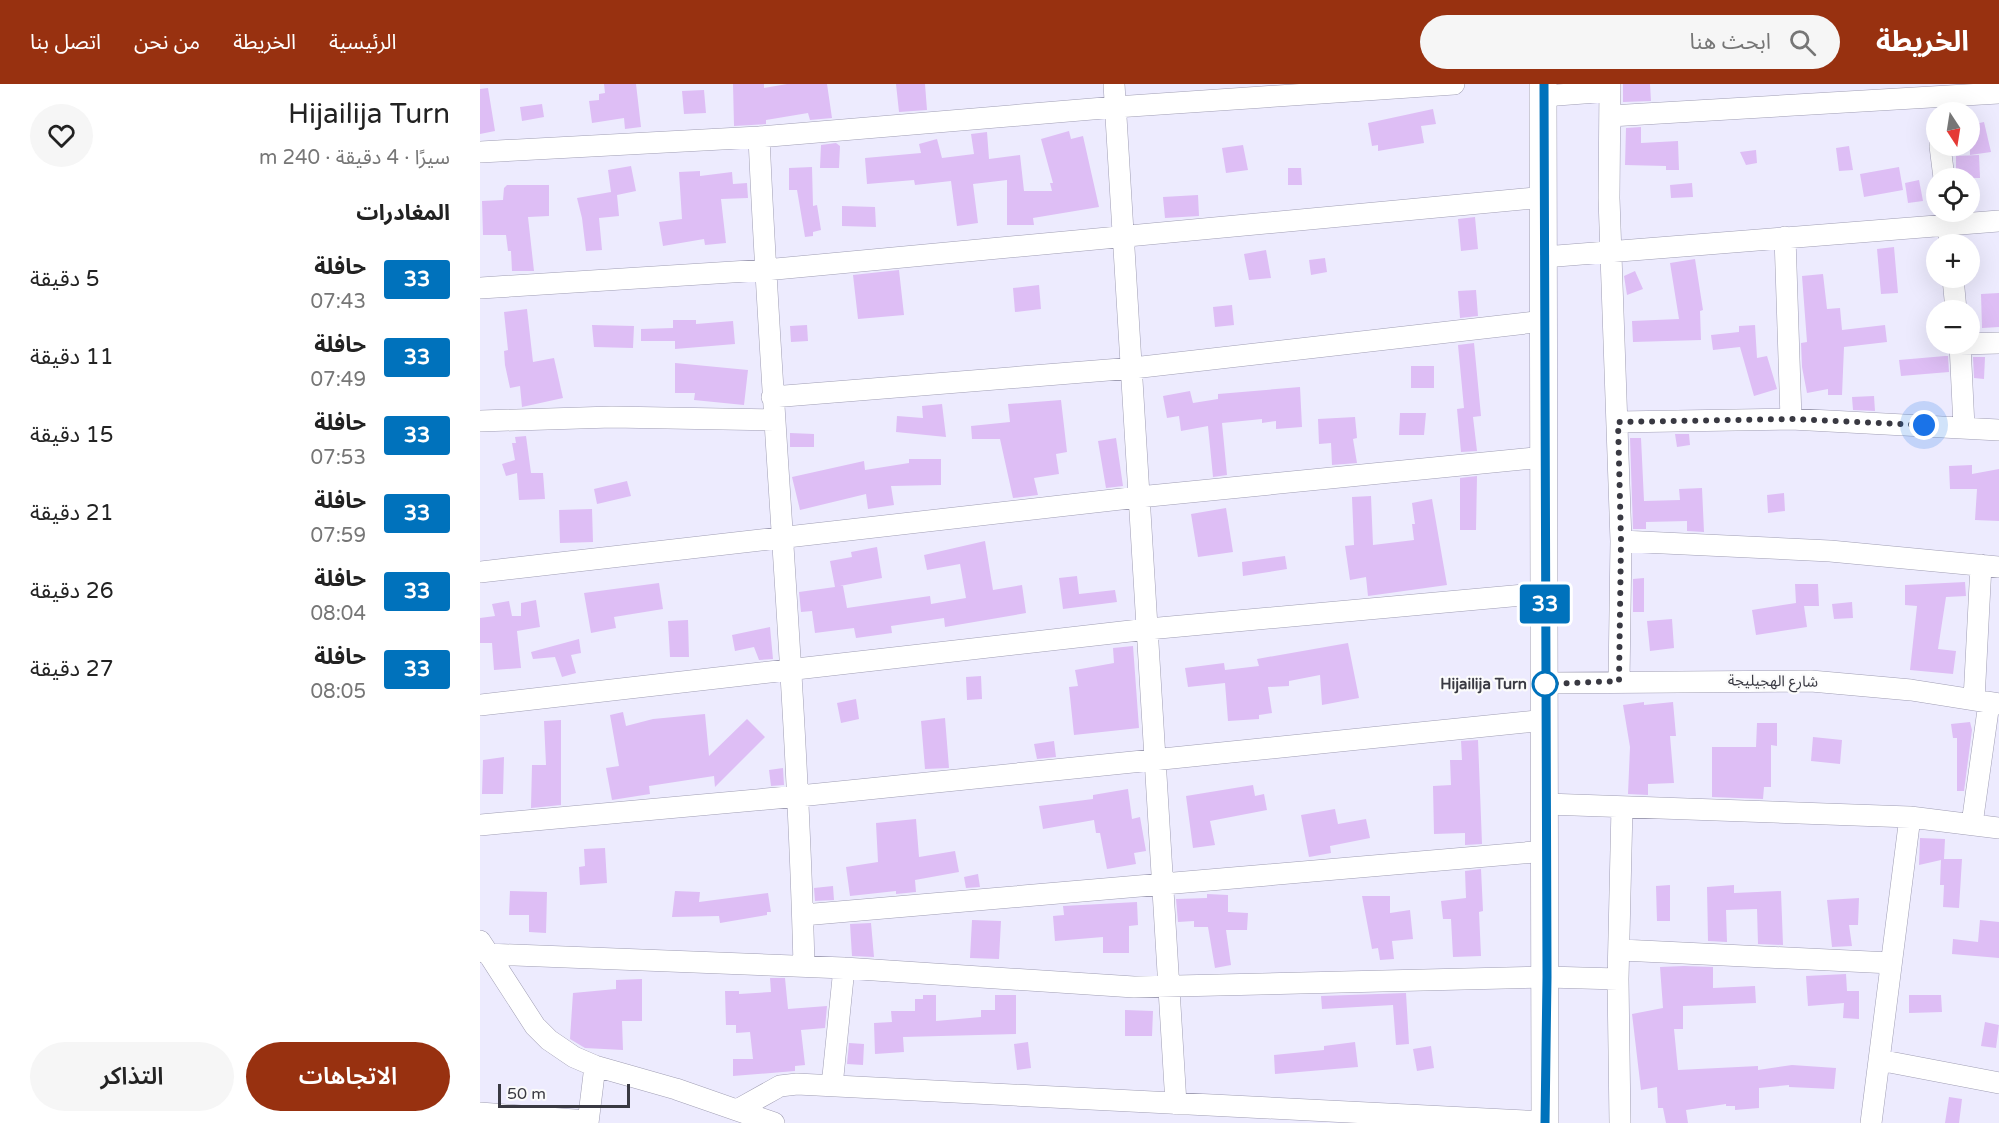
<!DOCTYPE html>
<html lang="ar">
<head>
<meta charset="utf-8">
<style>
  :root { --surface:#fff; --page:#f6f6f6; --text:#222; --muted:#767676; --accent:#983110 }
  body { margin:0; font-family:"Varela Round","Noto Sans Arabic",sans-serif; background:var(--page); color:var(--text); direction:rtl; height:100vh; display:flex; flex-direction:column; font-size:22px; white-space:nowrap }
  * { box-sizing:border-box; margin:0 }
  p { font-size:20px; color:var(--muted) }
  .icon { flex:none; width:33px; height:33px; fill:none; stroke:currentColor; stroke-width:2; stroke-linecap:round; stroke-linejoin:round }
  .map { position:relative; flex:1; overflow:hidden; direction:ltr }
  .sheet { display:flex; flex-direction:column; background:var(--surface); width:480px }
  .sheet>* { flex:none }
  .badge { padding:0 12px; border-radius:4px; font-size:21px; line-height:39px }
  .needle { width:39px; rotate:168deg }
  .tools { position:absolute; left:1446px; top:18px; display:grid; gap:12px }
  .tools a { display:grid; place-items:center; width:54px; height:54px; border-radius:50%; background:var(--surface); box-shadow:0 6px 24px #0002; font-size:30px }
  .scale { position:absolute; left:18px; bottom:15px; width:132px; box-sizing:border-box; padding-left:6px; border:3px solid #393942; border-top:0; font-size:16px; line-height:21px; white-space:nowrap; color:#393942; -webkit-text-stroke:4px #fbfbfb; paint-order:stroke }
  .you { position:absolute; width:30px; height:30px; margin:-15px; border:4px solid #fff; border-radius:50%; background:#1a73e8; box-shadow:0 0 0 9px #1a73e833 }
  .map>.badge { position:absolute; translate:-50% -50%; box-shadow:0 0 0 3px #fff }
  h2 { padding:0 30px; font-size:22px; line-height:54px }
  .round { display:grid; place-items:center; flex:none; width:63px; height:63px; border-radius:32px; background:var(--page) }
  .overview { display:flex; align-items:center; justify-content:space-between; height:102px; padding:0 30px }
  h1 { font-size:28px; font-weight:600; line-height:45px }
  .primary-button { display:flex; gap:12px; margin-top:auto; padding:12px 30px }
  .primary-button a { flex:1; height:69px; border-radius:36px; background:var(--accent); color:#fff; font-size:24px; font-weight:600; line-height:69px; text-align:center }
  .primary-button a+a { background:var(--page); color:var(--text) }
  ul { padding:0; list-style:none }
  li { display:flex; align-items:center; gap:18px; height:78px; padding:0 30px }
  li div { flex:1 }
  li b { display:block; font-size:22px }
  li em { font-style:normal }
  li .badge { min-width:66px; font-weight:700; text-align:center }
  header { display:flex; align-items:center; gap:36px; box-sizing:border-box; height:84px; padding:0 30px; background:var(--accent); color:#fff }
  header strong { font-size:28px }
  nav { display:flex; gap:33px; margin-inline-start:auto; font-size:21px }
  .search { width:420px; height:54px; background:var(--page); display:flex; align-items:center; gap:15px; box-sizing:border-box; padding:0 21px; border-radius:33px; color:var(--muted); font-size:22px }
  main { display:flex; flex:1; min-height:0 }
  .map>svg:first-child { display:block }
</style>
</head>
<body>
<header>
<strong>الخريطة</strong>
<div class="search"><svg class="icon" aria-label="search" viewBox="0 0 24 24"><circle cx="10" cy="10" r="6"/><path d="M15 15l6 6"/></svg>ابحث هنا</div>
<nav><a>الرئيسية</a><a>الخريطة</a><a>من نحن</a><a>اتصل بنا</a></nav>
</header>
<main>
<div class="map">
<svg width="1519" height="1039" viewBox="0 0 1519 1039">
  <rect width="100%" height="100%" fill="#edebfe"/>
  <path fill="#debef5" d="M 124,0 L 156,0 L 161,43 L 145,45 L 144,34 L 112,39 L 109,17 L 119,16 L 119,10 L 125,9 Z
    M 253,0 L 284,0 L 284,4 L 307,0 L 347,0 L 352,34 L 330,36 L 328,29 L 286,36 L 286,40 L 254,42 Z
    M 416,0 L 445,0 L 447,26 L 419,28 Z
    M 1143,0 L 1170,0 L 1171,17 L 1143,18 Z
    M 8,4 L 15,47 L 0,50 L 0,5 Z
    M 224,6 L 226,29 L 204,30 L 202,7 Z
    M 62,20 L 64,33 L 42,37 L 40,23 Z
    M 953,25 L 956,40 L 941,42 L 944,59 L 898,67 L 898,61 L 892,62 L 888,39 Z
    M 1504,38 L 1511,68 L 1490,71 L 1490,41 Z
    M 1161,43 L 1161,59 L 1198,57 L 1199,86 L 1186,86 L 1186,82 L 1145,81 L 1146,44 Z
    M 589,47 L 591,55 L 603,52 L 619,123 L 553,134 L 554,141 L 527,141 L 527,96 L 493,100 L 498,139 L 477,142 L 471,97 L 435,101 L 434,96 L 387,100 L 385,74 L 441,69 L 439,60 L 457,55 L 462,74 L 494,70 L 491,50 L 507,48 L 509,75 L 540,71 L 544,107 L 572,107 L 570,99 L 573,99 L 561,55 Z
    M 356,59 L 360,62 L 359,84 L 340,84 L 341,61 Z
    M 763,61 L 768,86 L 746,89 L 742,64 Z
    M 1369,62 L 1373,86 L 1359,87 L 1356,64 Z
    M 1276,66 L 1277,79 L 1266,81 L 1260,68 Z
    M 1499,71 L 1500,94 L 1476,94 L 1476,72 Z
    M 151,82 L 156,107 L 137,111 L 139,132 L 119,134 L 122,166 L 106,167 L 102,134 L 97,114 L 131,108 L 128,86 Z
    M 332,83 L 333,122 L 337,121 L 341,146 L 333,148 L 333,152 L 325,153 L 317,106 L 309,106 L 309,84 Z
    M 1419,83 L 1423,106 L 1384,113 L 1380,90 Z
    M 808,84 L 821,84 L 822,101 L 808,101 Z
    M 220,87 L 220,92 L 252,88 L 253,100 L 267,99 L 268,114 L 241,115 L 246,159 L 225,161 L 224,155 L 183,162 L 179,138 L 202,135 L 199,88 Z
    M 1439,96 L 1443,117 L 1428,119 L 1425,99 Z
    M 1212,99 L 1213,113 L 1191,114 L 1190,101 Z
    M 27,101 L 69,101 L 69,132 L 48,133 L 54,187 L 32,187 L 31,167 L 28,167 L 26,151 L 3,151 L 2,117 L 23,116 L 24,104 Z
    M 718,111 L 719,132 L 685,134 L 683,113 Z
    M 362,122 L 395,123 L 396,143 L 362,142 Z
    M 995,133 L 998,165 L 981,167 L 978,135 Z
    M 1414,163 L 1418,209 L 1401,210 L 1397,165 Z
    M 786,166 L 791,194 L 769,196 L 764,170 Z
    M 845,174 L 847,188 L 831,191 L 829,176 Z
    M 1215,175 L 1223,226 L 1220,227 L 1221,256 L 1153,258 L 1152,237 L 1199,235 L 1190,179 Z
    M 419,186 L 424,231 L 378,235 L 373,191 Z
    M 1155,187 L 1163,205 L 1147,211 L 1144,192 Z
    M 1343,190 L 1347,225 L 1360,224 L 1362,246 L 1405,241 L 1407,258 L 1364,263 L 1362,311 L 1348,311 L 1348,305 L 1327,309 L 1322,283 L 1321,259 L 1327,258 L 1322,192 Z
    M 559,201 L 561,225 L 535,228 L 533,204 Z
    M 996,206 L 998,232 L 980,234 L 978,207 Z
    M 1519,209 L 1519,243 L 1502,244 L 1501,210 Z
    M 752,221 L 754,241 L 735,243 L 733,223 Z
    M 47,225 L 53,278 L 74,274 L 83,314 L 42,323 L 40,302 L 30,304 L 25,281 L 24,267 L 28,266 L 24,228 Z
    M 193,236 L 216,236 L 216,240 L 253,237 L 255,260 L 195,265 L 195,257 L 161,257 L 161,245 L 193,244 Z
    M 112,241 L 154,242 L 153,264 L 114,263 Z
    M 327,241 L 328,257 L 311,258 L 310,242 Z
    M 1275,241 L 1277,274 L 1287,272 L 1297,305 L 1274,312 L 1260,263 L 1233,266 L 1231,251 L 1259,248 L 1259,242 Z
    M 994,259 L 1001,332 L 993,333 L 997,367 L 981,368 L 977,325 L 984,324 L 978,261 Z
    M 1465,272 L 1468,272 L 1469,288 L 1421,292 L 1419,276 Z
    M 1493,273 L 1505,273 L 1504,295 L 1494,294 Z
    M 195,279 L 268,286 L 264,321 L 214,316 L 215,309 L 195,309 Z
    M 931,282 L 954,282 L 954,304 L 931,304 Z
    M 820,303 L 822,343 L 796,345 L 796,337 L 782,339 L 782,335 L 742,339 L 747,391 L 733,393 L 728,342 L 701,347 L 699,332 L 687,334 L 683,312 L 710,307 L 713,319 L 738,315 L 738,310 Z
    M 1394,312 L 1395,327 L 1373,326 L 1372,313 Z
    M 581,316 L 587,368 L 576,370 L 579,390 L 554,394 L 558,411 L 533,414 L 520,355 L 492,355 L 491,342 L 530,338 L 528,320 Z
    M 462,320 L 466,353 L 416,348 L 417,332 L 443,334 L 442,322 Z
    M 920,329 L 946,329 L 944,351 L 919,351 Z
    M 875,333 L 877,354 L 873,355 L 877,379 L 852,381 L 851,359 L 839,360 L 838,335 Z
    M 310,349 L 334,350 L 334,363 L 310,363 Z
    M 1195,350 L 1209,350 L 1210,361 L 1197,363 Z
    M 46,352 L 51,389 L 63,389 L 65,415 L 39,416 L 37,389 L 26,392 L 22,380 L 35,376 L 32,359 L 36,359 L 35,353 Z
    M 636,354 L 643,402 L 626,404 L 618,357 Z
    M 1150,354 L 1161,354 L 1164,417 L 1200,416 L 1199,405 L 1222,404 L 1224,448 L 1207,447 L 1207,437 L 1166,438 L 1166,445 L 1153,445 Z
    M 429,375 L 461,375 L 461,401 L 411,402 L 414,421 L 388,425 L 386,410 L 320,426 L 312,393 L 384,377 L 385,386 L 429,379 Z
    M 1492,381 L 1492,390 L 1519,385 L 1519,437 L 1495,436 L 1497,405 L 1470,405 L 1469,382 Z
    M 997,392 L 996,446 L 980,446 L 980,394 Z
    M 147,397 L 151,412 L 117,420 L 114,405 Z
    M 1304,409 L 1305,427 L 1288,429 L 1287,411 Z
    M 891,412 L 893,461 L 934,456 L 932,440 L 935,440 L 932,419 L 952,415 L 967,501 L 888,512 L 886,493 L 870,496 L 865,462 L 874,461 L 872,413 Z
    M 746,424 L 753,468 L 718,473 L 711,430 Z
    M 112,425 L 113,458 L 80,459 L 79,426 Z
    M 505,457 L 513,506 L 542,501 L 546,529 L 465,543 L 464,534 L 411,542 L 412,549 L 376,554 L 374,544 L 335,549 L 332,527 L 321,528 L 319,508 L 355,503 L 350,477 L 372,473 L 371,468 L 397,463 L 402,494 L 360,502 L 363,502 L 367,524 L 450,512 L 451,520 L 486,514 L 480,480 L 447,486 L 444,471 Z
    M 805,472 L 807,485 L 763,492 L 762,478 Z
    M 597,492 L 599,510 L 635,506 L 637,518 L 583,525 L 579,494 Z
    M 1164,494 L 1164,528 L 1153,528 L 1153,495 Z
    M 1485,498 L 1486,512 L 1466,513 L 1458,565 L 1476,567 L 1473,590 L 1430,586 L 1437,522 L 1425,521 L 1425,501 Z
    M 179,499 L 183,525 L 134,533 L 136,544 L 111,549 L 104,509 Z
    M 1315,500 L 1338,500 L 1339,522 L 1324,522 L 1327,543 L 1276,551 L 1272,526 L 1316,519 Z
    M 56,516 L 60,543 L 37,547 L 41,584 L 14,586 L 12,559 L 0,559 L 0,534 L 15,532 L 12,520 L 29,517 L 32,532 L 41,532 L 41,519 Z
    M 1372,518 L 1373,534 L 1354,535 L 1352,520 Z
    M 1192,535 L 1194,564 L 1170,567 L 1167,537 Z
    M 208,536 L 209,573 L 190,573 L 188,537 Z
    M 290,543 L 293,575 L 279,576 L 274,563 L 255,567 L 252,551 Z
    M 99,555 L 101,569 L 91,571 L 96,589 L 82,593 L 75,573 L 53,575 L 51,568 Z
    M 868,559 L 879,614 L 842,621 L 840,591 L 809,597 L 809,602 L 788,603 L 792,629 L 779,631 L 779,635 L 748,637 L 745,599 L 708,603 L 705,584 L 744,579 L 745,586 L 779,582 L 777,575 Z
    M 653,562 L 659,644 L 594,651 L 589,603 L 598,602 L 595,586 L 634,579 L 633,564 Z
    M 501,592 L 502,615 L 487,616 L 486,593 Z
    M 376,615 L 379,635 L 361,639 L 357,619 Z
    M 1164,618 L 1164,621 L 1193,618 L 1196,652 L 1190,652 L 1194,699 L 1168,700 L 1168,711 L 1148,710 L 1150,663 L 1143,621 Z
    M 143,628 L 146,642 L 173,635 L 225,630 L 229,672 L 267,635 L 285,653 L 235,703 L 234,692 L 169,702 L 170,710 L 132,716 L 126,684 L 139,682 L 130,631 Z
    M 465,634 L 469,684 L 445,685 L 441,637 Z
    M 81,636 L 81,721 L 51,724 L 52,681 L 66,681 L 64,637 Z
    M 1490,638 L 1492,646 L 1484,707 L 1477,707 L 1477,654 L 1473,654 L 1471,640 Z
    M 1277,639 L 1297,639 L 1297,662 L 1291,661 L 1291,703 L 1284,703 L 1283,715 L 1232,713 L 1232,663 L 1276,663 Z
    M 1333,653 L 1362,656 L 1360,680 L 1331,677 Z
    M 998,656 L 1002,760 L 985,761 L 985,749 L 954,750 L 953,702 L 971,701 L 970,676 L 982,676 L 981,657 Z
    M 574,657 L 576,673 L 557,675 L 554,660 Z
    M 24,673 L 23,710 L 2,710 L 3,676 Z
    M 303,684 L 304,701 L 291,702 L 289,686 Z
    M 773,701 L 775,712 L 784,710 L 787,726 L 730,737 L 735,761 L 713,764 L 706,712 Z
    M 648,705 L 652,735 L 660,733 L 666,767 L 654,769 L 656,780 L 627,785 L 620,749 L 616,749 L 614,736 L 563,745 L 559,722 L 613,715 L 613,711 Z
    M 855,725 L 858,740 L 886,735 L 890,754 L 850,762 L 851,769 L 829,773 L 821,731 Z
    M 436,735 L 439,773 L 475,767 L 479,788 L 435,796 L 436,808 L 416,810 L 416,807 L 370,812 L 366,783 L 398,778 L 396,739 Z
    M 1440,754 L 1465,755 L 1464,775 L 1482,775 L 1479,824 L 1463,823 L 1464,801 L 1460,801 L 1461,776 L 1439,781 Z
    M 125,764 L 127,799 L 100,801 L 99,783 L 105,782 L 104,765 Z
    M 1001,785 L 1003,827 L 999,828 L 1001,872 L 973,873 L 971,835 L 963,835 L 961,817 L 986,814 L 985,787 Z
    M 498,790 L 500,803 L 486,804 L 484,793 Z
    M 1190,801 L 1190,837 L 1177,837 L 1176,802 Z
    M 1254,801 L 1254,809 L 1301,807 L 1303,861 L 1278,860 L 1277,825 L 1246,826 L 1247,858 L 1228,857 L 1227,803 Z
    M 353,802 L 354,816 L 335,817 L 334,804 Z
    M 30,807 L 67,808 L 66,849 L 49,848 L 49,831 L 29,831 Z
    M 195,807 L 220,808 L 219,818 L 288,809 L 291,828 L 287,828 L 287,831 L 240,839 L 239,832 L 192,833 Z
    M 727,810 L 748,811 L 748,828 L 768,829 L 767,846 L 746,846 L 751,881 L 735,884 L 728,843 L 714,843 L 714,837 L 698,838 L 696,815 L 727,814 Z
    M 882,812 L 910,812 L 910,829 L 930,826 L 933,855 L 912,857 L 914,875 L 900,876 L 898,864 L 892,865 Z
    M 1379,814 L 1378,841 L 1369,841 L 1372,862 L 1352,863 L 1347,816 Z
    M 657,818 L 658,841 L 649,842 L 649,869 L 623,869 L 623,853 L 575,857 L 573,832 L 584,831 L 583,822 Z
    M 492,836 L 521,837 L 519,875 L 490,874 Z
    M 1500,836 L 1519,838 L 1519,874 L 1472,870 L 1473,855 L 1498,858 Z
    M 391,839 L 394,873 L 372,872 L 370,840 Z
    M 1204,882 L 1233,883 L 1233,904 L 1275,902 L 1276,919 L 1203,922 L 1203,945 L 1194,945 L 1198,986 L 1278,982 L 1278,986 L 1312,981 L 1356,984 L 1354,1005 L 1309,1003 L 1309,1001 L 1279,1004 L 1279,1024 L 1255,1026 L 1255,1022 L 1246,1022 L 1246,1020 L 1206,1026 L 1208,1039 L 1186,1039 L 1183,1024 L 1178,1024 L 1177,1003 L 1161,1006 L 1152,930 L 1183,924 L 1180,883 Z
    M 1366,890 L 1367,907 L 1379,907 L 1379,935 L 1363,934 L 1364,919 L 1328,922 L 1326,892 Z
    M 290,894 L 305,894 L 308,925 L 347,922 L 345,944 L 321,946 L 325,981 L 315,982 L 315,987 L 253,992 L 253,975 L 273,975 L 270,948 L 256,949 L 256,941 L 246,941 L 245,907 L 259,907 L 259,910 L 291,908 Z
    M 162,895 L 162,937 L 142,937 L 143,966 L 105,964 L 90,955 L 93,909 L 136,905 L 136,896 Z
    M 926,909 L 929,960 L 916,961 L 913,921 L 842,925 L 841,912 Z
    M 443,911 L 456,911 L 456,937 L 501,933 L 501,926 L 515,926 L 515,911 L 536,911 L 536,950 L 423,953 L 424,968 L 395,970 L 394,939 L 412,938 L 411,927 L 435,927 L 435,915 L 443,915 Z
    M 1429,911 L 1461,911 L 1462,928 L 1429,929 Z
    M 645,926 L 673,927 L 672,952 L 645,952 Z
    M 1505,938 L 1519,941 L 1516,964 L 1501,962 Z
    M 548,958 L 551,984 L 537,986 L 534,960 Z
    M 875,958 L 878,983 L 795,990 L 794,971 L 844,966 L 844,962 Z
    M 369,959 L 384,960 L 383,981 L 367,980 Z
    M 951,962 L 954,984 L 937,987 L 933,965 Z
    M 1469,1013 L 1482,1015 L 1479,1039 L 1465,1039 Z"/>
  <g fill="none" stroke-linecap="round" stroke-linejoin="round">
    <g stroke="#a09eb4" stroke-width="22">
      <path id="minor" d="M 634,0 L 696,1020
        M 1130,0 L 1129,114 L 1141,457 L 1139,597
        M 1064,12 L 1130,7
        M 1130,32 L 1519,9
        M 279,53 C 291,330 317,605 324,882
        M 1460,62 L 1464,94
        M 0,68 L 279,53 L 636,23 L 974,0
        M 1467,128 L 1470,160
        M 1305,153 L 1311,335
        M 1064,173 L 1519,137
        M 1473,194 L 1476,226
        M 0,204 L 285,186 L 1065,113
        M 1480,260 L 1484,343
        M 1480,260 L 1519,259
        M 292,313 L 653,284 L 1064,237
        M 0,337 L 132,333 L 294,336
        M 1138,338 L 1311,335 L 1519,346
        M 1141,457 L 1350,467 L 1519,483
        M 0,488 L 659,413 L 1064,373
        M 1065,599 L 1331,597 L 1431,606 L 1519,620
        M 1494,616 L 1501,481
        M 0,621 L 668,545 L 1065,509
        M 1066,720 L 1430,733 L 1519,744
        M 1492,740 L 1509,619
        M 0,741 L 319,712 L 1066,636
        M 323,831 L 1066,767
        M 0,857 L 55,942 L 69,956 L 94,973 L 115,982 L 196,1005 L 294,1039
        M 1141,866 L 1411,879
        M 7,870 L 364,884 L 654,903 L 1067,893 L 1138,895
        M 1399,976 L 1519,999
        M 352,1002 L 364,884
        M 257,1026 L 300,1002 L 317,1000 L 1065,1038
        M 0,1029 L 108,1037
        M 108,1039 L 115,982
        M 1140,1039 L 1138,895 L 1142,723
        M 1391,1039 L 1430,733"/>
    </g>
    <g stroke="#a09eb4" stroke-width="28">
      <path id="major" d="M 1063,0 L 1065,1039"/>
    </g>
    <use href="#minor" stroke="#fff" stroke-width="21"/>
    <use href="#major" stroke="#fff" stroke-width="27"/>
  </g>
  <g fill="none" stroke-linecap="round" stroke-linejoin="round">
    <g stroke="#fff" stroke-width="14">
      <path id="line" d="M 1064,0 L 1067,893 L 1065,1039"/>
    </g>
    <use href="#line" stroke="#0072bc" stroke-width="9"/>
    <path stroke="#393942" stroke-width="6" stroke-dasharray="0 10.8" d="M 1065,600 L 1139,597 L 1141,457 L 1138,338 L 1311,335 L 1444,341"/>
  </g>
  <circle fill="#fff" stroke="#0072bc" stroke-width="3" cx="1065" cy="600" r="12"/>
  <g text-anchor="middle" stroke-width="4.5" stroke-linejoin="round" paint-order="stroke">
    <g font-size="15" fill="#393942" stroke="#fbfbfb">
      <text transform="translate(1293 597) rotate(1)" y="5">شارع الهجيليجة</text>
    </g>
    <g font-size="15" font-weight="bold" fill="#393942" stroke="#fbfbfb" text-anchor="end">
      <text x="1047" y="605">Hijailija Turn</text>
    </g>
  </g>
</svg>
<div class="tools">
<a><svg class="needle" viewBox="-14 -14 28 28"><path d="M0-13l5 13h-10z" fill="#e53935"/><path d="M0 13l5-13h-10z" fill="#767676"/></svg></a>
<a><svg class="icon" aria-label="locate" viewBox="0 0 24 24"><circle cx="12" cy="12" r="6"/><path d="M12 2v4M12 18v4M2 12h4M18 12h4"/></svg></a>
<a>+</a>
<a>−</a>
</div>
<div class="scale">50 m</div>
<div class="you" style="left:1444px;top:341px"></div>
<b class="badge" style="left:1065px;top:520px;background:#0072bc;color:#fff">33</b>
</div>
<section class="sheet">
<div class="overview"><div><h1>Hijailija Turn</h1><p>سيرًا · 4 دقيقة · 240 m</p></div><a class="round"><svg class="icon" aria-label="heart" viewBox="0 0 24 24"><path d="M12 20l-8-8c-3-5 5-10 8-4 3-6 11-1 8 4z"/></svg></a></div>
<h2>المغادرات</h2>
<ul>
<li><span class="badge" style="background:#0072bc;color:#fff">33</span><div><b>حافلة</b><p>07:43</p></div><em>5 دقيقة</em></li>
<li><span class="badge" style="background:#0072bc;color:#fff">33</span><div><b>حافلة</b><p>07:49</p></div><em>11 دقيقة</em></li>
<li><span class="badge" style="background:#0072bc;color:#fff">33</span><div><b>حافلة</b><p>07:53</p></div><em>15 دقيقة</em></li>
<li><span class="badge" style="background:#0072bc;color:#fff">33</span><div><b>حافلة</b><p>07:59</p></div><em>21 دقيقة</em></li>
<li><span class="badge" style="background:#0072bc;color:#fff">33</span><div><b>حافلة</b><p>08:04</p></div><em>26 دقيقة</em></li>
<li><span class="badge" style="background:#0072bc;color:#fff">33</span><div><b>حافلة</b><p>08:05</p></div><em>27 دقيقة</em></li>
</ul>
<div class="primary-button"><a>الاتجاهات</a><a>التذاكر</a></div>
</section>
</main>
</body>
</html>
